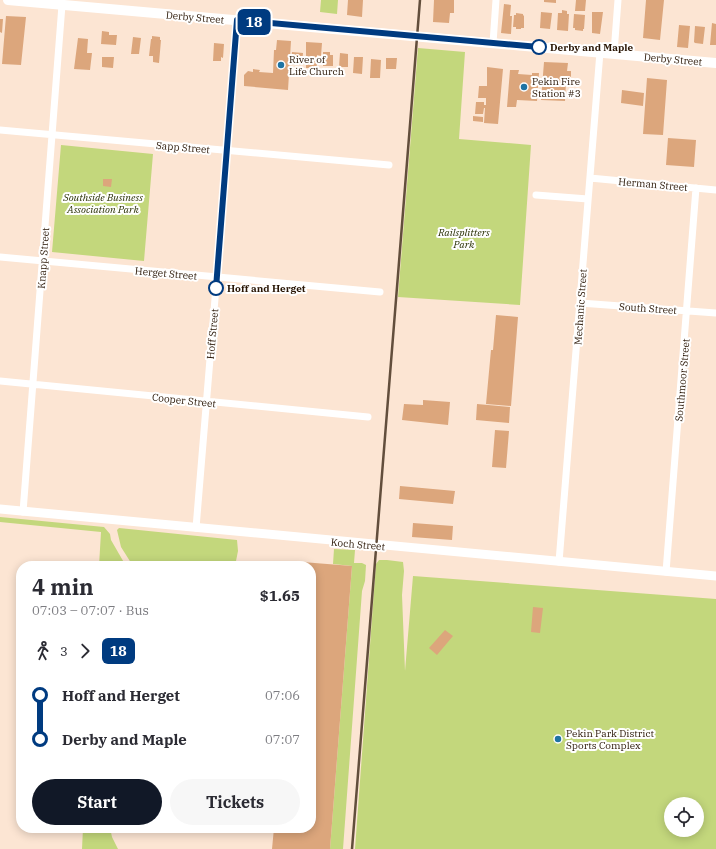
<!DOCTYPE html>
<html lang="en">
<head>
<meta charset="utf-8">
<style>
  :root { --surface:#fff; --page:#f7f7f7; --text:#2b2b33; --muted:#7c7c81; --accent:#111827 }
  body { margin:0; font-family:"IBM Plex Serif",serif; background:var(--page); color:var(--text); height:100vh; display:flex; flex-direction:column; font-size:15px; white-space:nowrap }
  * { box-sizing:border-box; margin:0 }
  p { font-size:13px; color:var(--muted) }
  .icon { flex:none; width:22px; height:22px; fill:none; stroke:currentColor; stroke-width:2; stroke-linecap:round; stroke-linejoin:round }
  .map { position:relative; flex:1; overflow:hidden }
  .drawer { position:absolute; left:16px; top:561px; width:300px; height:272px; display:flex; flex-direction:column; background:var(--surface); border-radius:16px; box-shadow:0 2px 10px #0003 }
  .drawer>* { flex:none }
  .badge { padding:0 8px; border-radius:6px; font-size:14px; line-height:26px }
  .controls { position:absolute; left:664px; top:797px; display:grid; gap:8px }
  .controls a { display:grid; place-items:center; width:40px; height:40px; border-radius:50%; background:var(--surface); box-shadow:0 2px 10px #0003; font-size:20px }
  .map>.badge { position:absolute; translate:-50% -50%; box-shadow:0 0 0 2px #fff }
  .legs { display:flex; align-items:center; gap:6px; height:44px; padding:0 16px; font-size:13px }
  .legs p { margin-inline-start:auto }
  .summary { display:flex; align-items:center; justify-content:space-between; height:68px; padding:0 16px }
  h1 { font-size:22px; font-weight:700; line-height:30px }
  .button { display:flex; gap:8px; margin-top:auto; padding:8px 16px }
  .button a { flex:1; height:46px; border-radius:24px; background:var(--accent); color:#fff; font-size:16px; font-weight:700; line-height:46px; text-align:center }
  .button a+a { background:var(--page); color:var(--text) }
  ul { padding:0 16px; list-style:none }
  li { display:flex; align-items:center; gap:14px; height:44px; font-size:15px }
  li i { display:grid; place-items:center; width:6px; height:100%; margin:0 5px; background:currentColor }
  li i::after { content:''; width:10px; height:10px; margin:-5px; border:3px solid; border-radius:50%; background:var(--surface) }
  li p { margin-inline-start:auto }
  li:first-child i { background:linear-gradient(#0000 50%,currentColor 0) }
  li:last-child i { background:linear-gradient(currentColor 50%,#0000 0) }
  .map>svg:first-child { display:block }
</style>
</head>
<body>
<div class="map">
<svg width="716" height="849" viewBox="0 0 716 849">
  <rect width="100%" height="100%" fill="#fce5d3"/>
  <path fill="#c3d77c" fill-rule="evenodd" d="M 321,0 L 338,0 L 337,14 L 320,12 Z
    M 418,48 L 465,52 L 459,139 L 531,145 L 520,305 L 398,297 Z
    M 61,145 L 153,154 L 144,261 L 52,252 Z
    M 0,517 L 104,527 L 110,534 L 111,540 L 126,566 L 99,566 L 101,532 L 0,522 Z
    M 119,528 L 237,540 L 238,551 L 235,566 L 133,566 L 121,547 L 117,530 Z
    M 334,549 L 355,550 L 354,563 L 362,563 L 366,565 L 365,581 L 362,591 L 343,849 L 330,849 L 352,566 L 333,564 Z
    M 379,560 L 387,560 L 403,562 L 404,571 L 402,595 L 405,671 L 413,576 L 716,599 L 716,849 L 355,849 L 376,564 ZM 671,804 L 697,804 L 697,830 L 671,830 Z
    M 83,828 L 110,828 L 112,837 L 118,849 L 82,849 Z"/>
  <path fill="#dca67c" d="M 348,0 L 363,0 L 362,17 L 347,15 Z
    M 434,0 L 454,0 L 454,13 L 450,13 L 449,23 L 433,22 Z
    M 544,0 L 556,0 L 556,3 L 544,2 Z
    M 576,0 L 586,0 L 585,11 L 575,11 Z
    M 646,0 L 664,0 L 660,40 L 643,38 Z
    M 504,4 L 511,5 L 510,16 L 512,16 L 511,34 L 501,33 Z
    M 562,10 L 567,11 L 567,14 L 569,14 L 568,31 L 557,30 L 558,13 L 562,13 Z
    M 541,12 L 552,13 L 550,29 L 540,28 Z
    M 592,12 L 603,12 L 600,34 L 592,33 Z
    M 516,13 L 523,14 L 523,15 L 524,16 L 524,28 L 521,28 L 521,29 L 516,29 L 516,27 L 513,27 L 514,15 L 516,15 Z
    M 574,14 L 585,15 L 584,29 L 583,29 L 583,31 L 575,30 L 575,28 L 573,28 Z
    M 6,16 L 26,17 L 21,65 L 2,64 Z
    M 0,19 L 3,19 L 2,33 L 0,32 Z
    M 712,23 L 716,24 L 716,45 L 710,45 Z
    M 679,25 L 690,26 L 688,48 L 677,47 Z
    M 695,26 L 705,27 L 703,44 L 695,43 L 694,42 Z
    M 102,31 L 109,32 L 109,35 L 117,35 L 116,45 L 101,44 Z
    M 152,36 L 160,37 L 160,40 L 161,40 L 159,63 L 153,62 L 153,56 L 149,56 L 151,39 L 152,39 Z
    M 133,37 L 141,38 L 139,54 L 131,54 Z
    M 78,38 L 88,39 L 87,53 L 92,53 L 90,70 L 74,69 Z
    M 277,40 L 291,41 L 288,90 L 244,86 L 244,75 L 248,71 L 253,72 L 253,69 L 260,70 L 259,72 L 273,73 L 274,50 L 276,50 Z
    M 306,42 L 322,43 L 321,56 L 317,55 L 317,68 L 306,68 Z
    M 214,43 L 224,44 L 223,58 L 221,57 L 221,61 L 213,61 Z
    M 292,52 L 303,53 L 302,65 L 291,65 Z
    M 323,52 L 330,52 L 330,55 L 333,55 L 333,66 L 323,66 Z
    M 340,53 L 348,54 L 348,67 L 339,67 Z
    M 102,57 L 114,57 L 113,68 L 102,67 Z
    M 354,57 L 363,57 L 362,74 L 353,73 Z
    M 386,58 L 397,58 L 396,69 L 386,69 Z
    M 371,59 L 381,60 L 380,78 L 370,78 Z
    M 544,62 L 568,63 L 567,71 L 571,71 L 571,82 L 566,82 L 565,101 L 541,100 Z
    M 487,67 L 503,69 L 498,124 L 484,123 L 485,108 L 484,108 L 483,114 L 475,114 L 476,102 L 484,102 L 484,105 L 486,105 L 486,98 L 478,98 L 479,86 L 487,86 Z
    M 510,70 L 519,70 L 518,74 L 532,75 L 532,73 L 539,73 L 537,101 L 517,100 L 516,107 L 507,107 Z
    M 647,78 L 667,80 L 663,135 L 643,134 Z
    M 622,90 L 644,93 L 643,106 L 621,103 Z
    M 473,116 L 483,117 L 483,122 L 473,121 Z
    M 668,138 L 696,140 L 694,167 L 666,165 Z
    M 103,179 L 112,179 L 111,187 L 103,186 Z
    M 496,315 L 518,317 L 511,406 L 486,404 L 491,350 L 493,350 Z
    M 423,400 L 450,402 L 448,425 L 402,420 L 404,404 L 423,405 Z
    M 477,404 L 510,407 L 509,423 L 476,420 Z
    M 495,430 L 509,431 L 506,468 L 492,467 Z
    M 400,486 L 455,491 L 453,504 L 399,499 Z
    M 413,523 L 453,526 L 452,540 L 412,537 Z
    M 290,561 L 352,566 L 330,849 L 272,849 L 274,828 L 311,828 L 311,566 L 289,566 Z
    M 533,607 L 543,608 L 540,633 L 531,632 Z
    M 445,630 L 453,636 L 437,655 L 429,648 Z"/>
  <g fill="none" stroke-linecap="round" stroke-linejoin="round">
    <path stroke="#fff" stroke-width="7" d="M 493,43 L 496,0
      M 614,53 L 618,0
      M 0,130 L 389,165
      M 590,178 L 716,190
      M 536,195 L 588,199
      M 0,257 L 380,292
      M 580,303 L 716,313
      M 0,381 L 368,417
      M 23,512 L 62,5
      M 196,528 L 222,214 L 237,20
      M 559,562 L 600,52
      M 666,572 L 696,188"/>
    <path stroke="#fff" stroke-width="9" d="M 0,509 L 716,576"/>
    <path stroke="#fff" stroke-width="10" d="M 8,0 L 716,63"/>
    <path stroke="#624e3c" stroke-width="2.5" d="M 352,849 L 420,0"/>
  </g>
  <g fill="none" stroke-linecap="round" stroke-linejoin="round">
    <g stroke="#fff" stroke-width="9">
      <path id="line-1" d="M 216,288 L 237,20 L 539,47"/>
    </g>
    <use href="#line-1" stroke="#003b80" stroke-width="6"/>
  </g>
  <g fill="#fff" stroke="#003b80" stroke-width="2">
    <circle cx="539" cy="47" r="7"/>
    <circle cx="216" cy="288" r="7"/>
  </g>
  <g fill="#1e73a3" stroke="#fff" stroke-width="1.5">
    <circle cx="281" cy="65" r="4"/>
    <circle cx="524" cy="87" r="4"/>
    <circle cx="558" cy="739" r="4"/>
  </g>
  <g text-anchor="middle" stroke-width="4" stroke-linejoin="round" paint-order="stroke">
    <g font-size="10" fill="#281504" stroke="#fff">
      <text transform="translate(195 17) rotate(5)" y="4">Derby Street</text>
      <text transform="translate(673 59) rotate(5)" y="4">Derby Street</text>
      <text transform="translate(183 147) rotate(5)" y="4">Sapp Street</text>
      <text transform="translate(653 184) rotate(5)" y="4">Herman Street</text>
      <text transform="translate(43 258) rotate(-86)" y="4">Knapp Street</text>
      <text transform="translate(166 273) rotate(5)" y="4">Herget Street</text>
      <text transform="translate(580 307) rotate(-86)" y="4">Mechanic Street</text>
      <text transform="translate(648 308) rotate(4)" y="4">South Street</text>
      <text transform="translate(212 334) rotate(-85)" y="4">Hoff Street</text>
      <text transform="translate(682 380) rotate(-85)" y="4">Southmoor Street</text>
      <text transform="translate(184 400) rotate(6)" y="4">Cooper Street</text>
      <text transform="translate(358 544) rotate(5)" y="4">Koch Street</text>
    </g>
    <g font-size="10" font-weight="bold" fill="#281504" stroke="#fff" text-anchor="start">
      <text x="550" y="51">Derby and Maple</text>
      <text x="227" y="292">Hoff and Herget</text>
    </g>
    <g font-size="10" fill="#281504" stroke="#fff" text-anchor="start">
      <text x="289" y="63">River of<tspan x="289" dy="12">Life Church</tspan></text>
      <text x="532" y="85">Pekin Fire<tspan x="532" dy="12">Station #3</tspan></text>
      <text x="566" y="737">Pekin Park District<tspan x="566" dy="12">Sports Complex</tspan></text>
    </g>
    <g font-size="10" font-style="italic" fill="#272e02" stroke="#fff">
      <text x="103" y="201">Southside Business<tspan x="103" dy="12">Association Park</tspan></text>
      <text x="464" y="236">Railsplitters<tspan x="464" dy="12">Park</tspan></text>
    </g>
  </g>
</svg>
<div class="controls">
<a><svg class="icon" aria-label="locate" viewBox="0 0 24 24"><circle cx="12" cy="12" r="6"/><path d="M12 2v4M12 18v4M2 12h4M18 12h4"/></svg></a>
</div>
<b class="badge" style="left:254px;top:22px;background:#003b80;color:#fff">18</b>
<section class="drawer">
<div class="summary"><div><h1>4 min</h1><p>07:03 – 07:07 · Bus</p></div><b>$1.65</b></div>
<div class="legs"><svg class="icon" aria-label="walk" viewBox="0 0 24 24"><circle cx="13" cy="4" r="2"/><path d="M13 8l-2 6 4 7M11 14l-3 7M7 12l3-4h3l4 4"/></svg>3<svg class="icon" aria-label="forward" viewBox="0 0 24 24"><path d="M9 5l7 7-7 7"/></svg><b class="badge" style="background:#003b80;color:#fff">18</b></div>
<ul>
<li><i style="color:#003b80"></i><b>Hoff and Herget</b><p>07:06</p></li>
<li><i style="color:#003b80"></i><b>Derby and Maple</b><p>07:07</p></li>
</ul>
<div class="button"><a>Start</a><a>Tickets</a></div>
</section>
</div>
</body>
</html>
